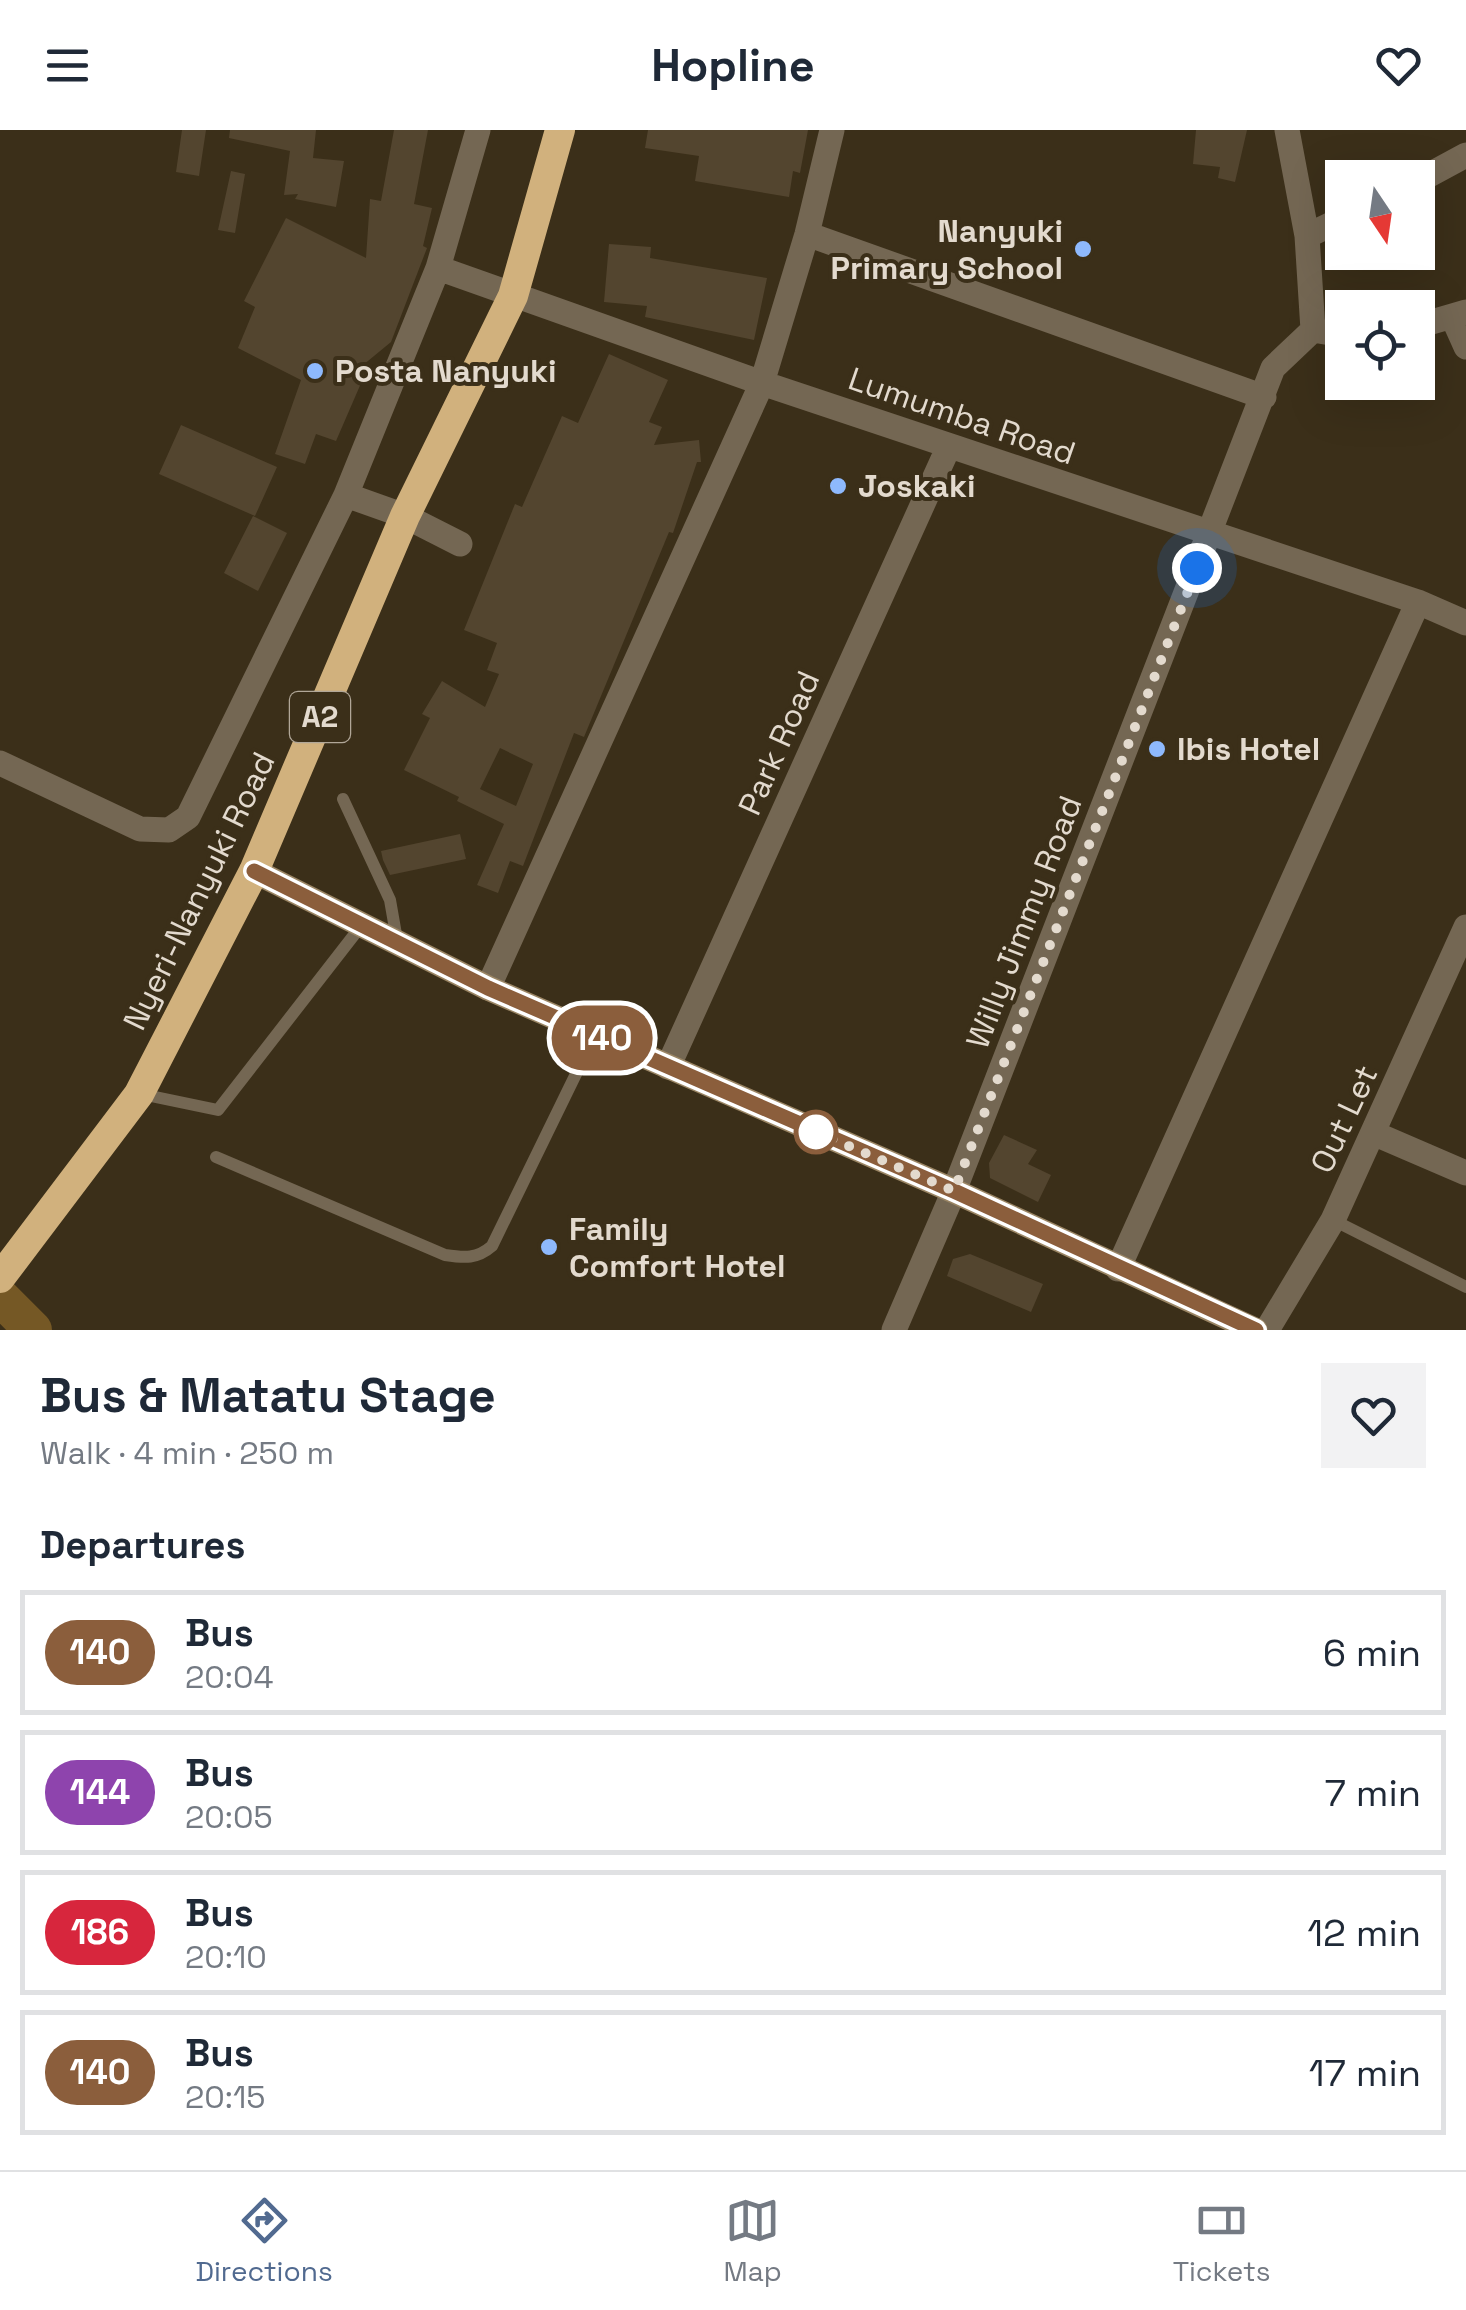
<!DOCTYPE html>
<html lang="en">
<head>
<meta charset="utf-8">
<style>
  :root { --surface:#fff; --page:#f2f2f3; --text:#1f2937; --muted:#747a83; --line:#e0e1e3; --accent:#516a90 }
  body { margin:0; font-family:"Space Grotesk",sans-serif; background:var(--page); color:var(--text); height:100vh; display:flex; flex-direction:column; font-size:38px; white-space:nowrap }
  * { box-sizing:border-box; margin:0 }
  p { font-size:32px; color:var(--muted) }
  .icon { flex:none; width:55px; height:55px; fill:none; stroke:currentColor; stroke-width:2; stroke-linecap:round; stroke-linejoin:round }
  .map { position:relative; height:1200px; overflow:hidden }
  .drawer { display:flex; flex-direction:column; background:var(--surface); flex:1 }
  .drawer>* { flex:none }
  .badge { padding:0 20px; border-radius:32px; font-size:35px; line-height:65px }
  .needle { width:65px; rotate:167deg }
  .tools { position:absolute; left:1325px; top:30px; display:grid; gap:20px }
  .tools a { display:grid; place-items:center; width:110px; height:110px; border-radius:0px; background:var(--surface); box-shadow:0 10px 40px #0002; font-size:50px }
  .you { position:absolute; width:50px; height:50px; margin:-25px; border:8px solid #fff; border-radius:50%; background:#1a73e8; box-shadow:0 0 0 15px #1a73e833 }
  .map>.badge { position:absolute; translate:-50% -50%; box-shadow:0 0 0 5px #fff }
  h2 { padding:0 40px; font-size:38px; line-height:90px }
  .round { display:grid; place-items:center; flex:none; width:105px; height:105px; border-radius:0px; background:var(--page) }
  .head { display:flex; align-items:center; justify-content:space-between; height:170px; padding:0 40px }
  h1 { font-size:48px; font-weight:800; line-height:75px }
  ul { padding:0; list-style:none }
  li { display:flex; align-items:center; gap:30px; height:125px; margin:0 20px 15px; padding:0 20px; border:5px solid var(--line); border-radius:0px }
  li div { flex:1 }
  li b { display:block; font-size:38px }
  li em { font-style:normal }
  li .badge { min-width:110px; font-weight:700; text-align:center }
  header { display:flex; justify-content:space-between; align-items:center; height:130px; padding:0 40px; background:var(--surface); font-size:45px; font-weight:800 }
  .dock { display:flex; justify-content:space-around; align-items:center; height:140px; border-top:2px solid var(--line); background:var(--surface); font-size:28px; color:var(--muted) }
  .dock a { display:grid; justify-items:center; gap:5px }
  .dock .on { color:var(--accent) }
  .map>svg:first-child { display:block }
</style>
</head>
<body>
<header><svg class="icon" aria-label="menu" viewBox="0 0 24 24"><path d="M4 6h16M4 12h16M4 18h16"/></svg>Hopline<svg class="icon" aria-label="heart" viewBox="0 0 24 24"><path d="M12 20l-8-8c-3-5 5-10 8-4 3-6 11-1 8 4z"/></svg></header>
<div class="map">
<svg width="1466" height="1200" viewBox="0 0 1466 1200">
  <rect width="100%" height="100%" fill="#3b2f19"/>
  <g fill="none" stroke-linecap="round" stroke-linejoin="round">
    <path stroke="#755825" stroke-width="38" d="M 0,1167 L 33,1200"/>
  </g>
  <path fill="#53452f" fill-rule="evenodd" d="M 182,0 L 206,0 L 199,46 L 176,42 Z
    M 230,0 L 316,0 L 313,28 L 344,31 L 336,77 L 295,69 L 298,64 L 284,65 L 290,21 L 229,8 Z
    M 394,0 L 428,0 L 414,74 L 432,78 L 423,116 L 427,118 L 391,212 L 357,240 L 365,244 L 336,311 L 316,304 L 305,334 L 275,324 L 301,250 L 238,218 L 255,177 L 244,171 L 286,88 L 366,128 L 370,69 L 381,71 Z
    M 648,0 L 808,0 L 800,43 L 793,41 L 789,67 L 695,51 L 699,26 L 645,18 Z
    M 1196,0 L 1247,0 L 1235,52 L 1218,48 L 1220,37 L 1193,34 Z
    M 231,41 L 245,44 L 235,103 L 218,100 Z
    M 609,114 L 651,117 L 650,128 L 767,148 L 754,210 L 645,187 L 647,176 L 604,172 Z
    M 609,224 L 668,250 L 649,292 L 662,297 L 654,315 L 699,310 L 701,332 L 697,332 L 673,403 L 669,402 L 584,607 L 574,603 L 523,736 L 510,731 L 498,763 L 477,755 L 504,694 L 457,671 L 459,667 L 404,640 L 430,588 L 422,584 L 442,551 L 485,577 L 499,544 L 487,540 L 497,513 L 464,500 L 515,374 L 522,377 L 562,286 L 578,293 ZM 500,618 L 533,634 L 516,676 L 480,659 Z
    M 181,295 L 277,337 L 255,386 L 159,344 Z
    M 253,386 L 287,403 L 258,461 L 224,443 Z
    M 460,704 L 466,729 L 390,745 L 383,730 L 381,721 Z
    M 1004,1005 L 1037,1020 L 1028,1034 L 1051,1045 L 1038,1072 L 990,1048 L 989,1033 Z
    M 970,1124 L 1043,1154 L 1031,1182 L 947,1146 L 953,1129 Z"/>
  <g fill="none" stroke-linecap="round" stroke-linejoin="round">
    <path stroke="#746753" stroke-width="12" d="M 343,669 L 390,770 L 397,810
      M 141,964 L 218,980 L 361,796
      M 216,1027 L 445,1125 C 465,1128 477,1129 492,1116 L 595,905
      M 1333,1090 L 1466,1157"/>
    <path stroke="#746753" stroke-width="25" d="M 1418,51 L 1466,25
      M 807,104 L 1264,267
      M 1307,106 L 1342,89
      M 438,138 L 762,253 L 1418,472 L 1466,493
      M 1453,188 L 1466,217
      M 1418,196 L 1466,182
      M 1313,200 L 1342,205
      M 346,365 L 405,386 L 460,414
      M 0,633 L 140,699 L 169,700 L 188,687 L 346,365 L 438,138 L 478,0
      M 488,858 L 762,253 L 807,104 L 832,0
      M 668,937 L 949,316
      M 1373,1003 L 1466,1043
      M 1118,1139 L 1418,472
      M 894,1200 L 954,1061 L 1273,238 L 1313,200 L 1307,106 L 1287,0
      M 1267,1200 L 1333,1090 L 1466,797"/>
    <path stroke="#9a8564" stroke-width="25" d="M 254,741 L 488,858 L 954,1061 L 1255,1200"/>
    <path stroke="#d1b17d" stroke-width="30" d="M 0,1148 L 139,964 L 254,741 L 405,386 L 513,166 L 560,0"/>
  </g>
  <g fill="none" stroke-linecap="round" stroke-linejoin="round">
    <g stroke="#fff" stroke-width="22">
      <path id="line" d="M 254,741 L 488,858 L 954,1061 L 1256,1200"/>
    </g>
    <use href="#line" stroke="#8b5e3c" stroke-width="15"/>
    <path stroke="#e3dace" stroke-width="10" stroke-dasharray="0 18" d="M 816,1002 L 954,1061 L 1197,438"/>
  </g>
  <g fill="#8eb9fd" stroke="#3b2f19" stroke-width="4">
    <circle cx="1083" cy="119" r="10"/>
    <circle cx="315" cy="241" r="10"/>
    <circle cx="838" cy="356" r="10"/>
    <circle cx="1157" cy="619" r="10"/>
    <circle cx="549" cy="1117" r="10"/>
  </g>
  <circle fill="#fff" stroke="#8b5e3c" stroke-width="5" cx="816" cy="1002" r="20"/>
  <g text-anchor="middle" stroke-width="8" stroke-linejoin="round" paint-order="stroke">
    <rect fill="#3b2f19" stroke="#b1a798" stroke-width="2.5" x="290" y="562" width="60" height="50" rx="8"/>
    <g font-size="30" font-weight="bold" fill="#e3dace">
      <text x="320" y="597">A2</text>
    </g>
    <g font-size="32" font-weight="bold" fill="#e3dace" stroke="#3b2f19" text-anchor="start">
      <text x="1063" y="112" text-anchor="end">Nanyuki<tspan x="1063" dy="37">Primary School</tspan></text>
      <text x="335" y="252">Posta Nanyuki</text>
      <text x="858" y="367">Joskaki</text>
      <text x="1177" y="630">Ibis Hotel</text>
      <text x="569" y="1110">Family<tspan x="569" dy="37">Comfort Hotel</tspan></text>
    </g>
    <g font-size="32" fill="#e3dace" stroke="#3b2f19">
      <text transform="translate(962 286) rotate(19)" y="11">Lumumba Road</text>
      <text transform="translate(779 613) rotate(-66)" y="11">Park Road</text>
      <text transform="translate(199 761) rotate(-64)" y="11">Nyeri-Nanyuki Road</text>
      <text transform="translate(1024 792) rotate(-69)" y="11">Willy Jimmy Road</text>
      <text transform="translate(1344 989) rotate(-65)" y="11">Out Let</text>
    </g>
  </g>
</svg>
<div class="tools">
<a><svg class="needle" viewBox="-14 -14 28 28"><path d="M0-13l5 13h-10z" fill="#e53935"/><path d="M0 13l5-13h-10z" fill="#747a83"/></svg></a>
<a><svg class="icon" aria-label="locate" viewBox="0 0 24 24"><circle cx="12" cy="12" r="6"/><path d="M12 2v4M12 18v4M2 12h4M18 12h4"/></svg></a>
</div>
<div class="you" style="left:1197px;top:438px"></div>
<b class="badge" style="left:602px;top:908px;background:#8b5e3c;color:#fff">140</b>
</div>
<section class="drawer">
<div class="head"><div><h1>Bus &amp; Matatu Stage</h1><p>Walk · 4 min · 250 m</p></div><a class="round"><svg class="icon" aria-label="heart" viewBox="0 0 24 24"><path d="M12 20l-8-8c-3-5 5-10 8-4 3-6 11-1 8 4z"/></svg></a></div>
<h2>Departures</h2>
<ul>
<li><span class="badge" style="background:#8b5e3c;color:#fff">140</span><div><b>Bus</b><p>20:04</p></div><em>6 min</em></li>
<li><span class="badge" style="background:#8e44ad;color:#fff">144</span><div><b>Bus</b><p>20:05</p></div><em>7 min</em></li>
<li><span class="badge" style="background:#d7263d;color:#fff">186</span><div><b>Bus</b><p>20:10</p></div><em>12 min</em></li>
<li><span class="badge" style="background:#8b5e3c;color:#fff">140</span><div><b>Bus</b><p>20:15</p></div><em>17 min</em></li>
</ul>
</section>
<nav class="dock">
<a class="on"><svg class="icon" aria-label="directions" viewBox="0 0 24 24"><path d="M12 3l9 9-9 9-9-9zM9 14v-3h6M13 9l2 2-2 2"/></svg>Directions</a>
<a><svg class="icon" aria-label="map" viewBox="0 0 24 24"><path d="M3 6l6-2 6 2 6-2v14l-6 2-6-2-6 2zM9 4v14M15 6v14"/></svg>Map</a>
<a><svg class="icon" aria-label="tickets" viewBox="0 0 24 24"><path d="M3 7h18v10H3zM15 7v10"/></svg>Tickets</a>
</nav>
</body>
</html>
